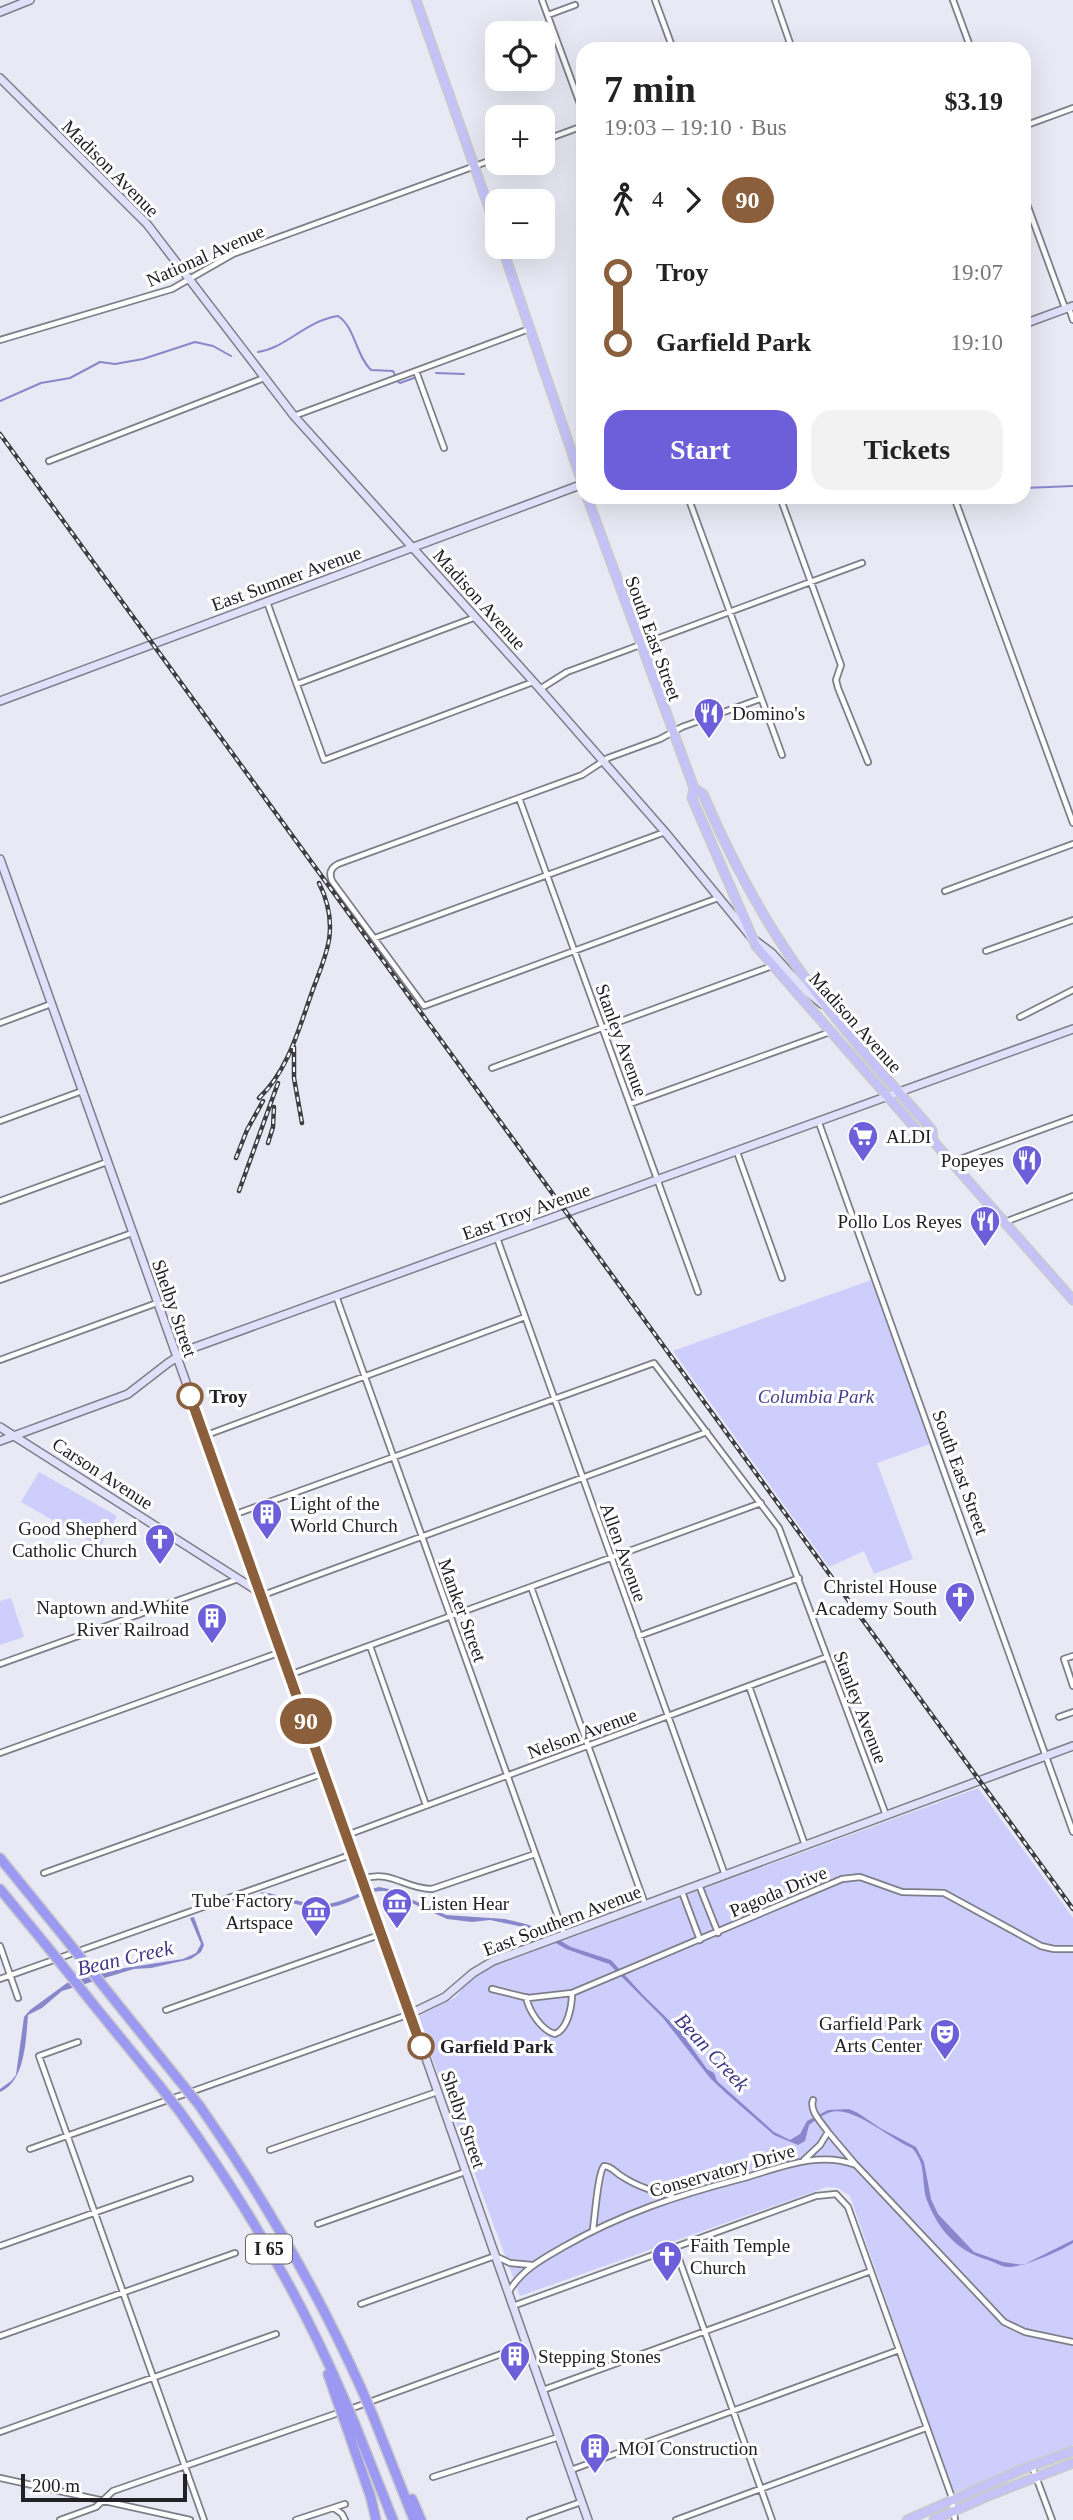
<!DOCTYPE html>
<html lang="en">
<head>
<meta charset="utf-8">
<style>
  :root { --surface:#fff; --page:#f2f2f2; --text:#222; --muted:#767676; --accent:#6d5fd9 }
  body { margin:0; font-family:Georgia,serif; background:var(--page); color:var(--text); height:100vh; display:flex; flex-direction:column; font-size:26px; white-space:nowrap }
  * { box-sizing:border-box; margin:0 }
  p { font-size:23px; color:var(--muted) }
  .icon { flex:none; width:38px; height:38px; fill:none; stroke:currentColor; stroke-width:2; stroke-linecap:round; stroke-linejoin:round }
  .map { position:relative; flex:1; overflow:hidden }
  .drawer { position:absolute; left:576px; top:42px; width:455px; height:462px; display:flex; flex-direction:column; background:var(--surface); border-radius:21px; box-shadow:0 7px 28px #0002 }
  .drawer>* { flex:none }
  .badge { padding:0 14px; border-radius:23px; font-size:24px; line-height:46px }
  .tools { position:absolute; left:485px; top:21px; display:grid; gap:14px }
  .tools a { display:grid; place-items:center; width:70px; height:70px; border-radius:14px; background:var(--surface); box-shadow:0 7px 28px #0002; font-size:35px }
  .scale { position:absolute; left:21px; bottom:18px; width:166px; box-sizing:border-box; padding-left:7px; border:4px solid #212126; border-top:0; font-size:19px; line-height:24px; white-space:nowrap; color:#212126; -webkit-text-stroke:5px #fff; paint-order:stroke }
  .map>.badge { position:absolute; translate:-50% -50%; box-shadow:0 0 0 4px #fff }
  .legs { display:flex; align-items:center; gap:10px; height:77px; padding:0 28px; font-size:23px }
  .legs p { margin-inline-start:auto }
  .overview { display:flex; align-items:center; justify-content:space-between; height:119px; padding:0 28px }
  h1 { font-size:38px; font-weight:700; line-height:52px }
  .cta { display:flex; gap:14px; margin-top:auto; padding:14px 28px }
  .cta a { flex:1; height:80px; border-radius:21px; background:var(--accent); color:#fff; font-size:28px; font-weight:700; line-height:80px; text-align:center }
  .cta a+a { background:var(--page); color:var(--text) }
  ul { padding:0 28px; list-style:none }
  li { display:flex; align-items:center; gap:24px; height:70px; font-size:26px }
  li i { display:grid; place-items:center; width:10px; height:100%; margin:0 9px; background:currentColor }
  li i::after { content:''; width:18px; height:18px; margin:-9px; border:5px solid; border-radius:50%; background:var(--surface) }
  li p { margin-inline-start:auto }
  li:first-child i { background:linear-gradient(#0000 50%,currentColor 0) }
  li:last-child i { background:linear-gradient(currentColor 50%,#0000 0) }
  .map>svg:first-child { display:block }
</style>
</head>
<body>
<div class="map">
<svg width="1073" height="2520" viewBox="0 0 1073 2520">
  <rect width="100%" height="100%" fill="#e8e9f4"/>
  <path fill="#cdcefb" d="M 871,1280 L 930,1444 L 877,1463 L 913,1559 L 874,1574 L 864,1551 L 829,1567 L 673,1351 Z
    M 39,1472 L 117,1516 L 100,1547 L 21,1502 Z
    M 11,1598 L 24,1637 L 0,1645 L 0,1601 Z
    M 978,1788 L 1073,1918 L 1073,2445 L 953,2493 L 850,2196 L 838,2188 L 827,2187 L 520,2296 L 417,2017 L 456,1997 L 468,1980 L 488,1968 Z"/>
  <path fill="#8887cb" d="M 379,1887 L 389,1889 L 446,1915 L 505,1919 L 526,1924 L 544,1931 L 571,1947 L 611,1960 L 644,1996 L 680,2031 L 707,2069 L 714,2073 L 717,2081 L 774,2132 L 790,2140 L 800,2134 L 807,2121 L 828,2110 L 849,2109 L 858,2113 L 880,2128 L 916,2147 L 924,2162 L 931,2199 L 938,2214 L 974,2252 L 1003,2262 L 1023,2265 L 1073,2240 L 1073,2243 C 1058,2252 1024,2267 1008,2267 C 1001,2267 995,2262 988,2260 C 958,2251 940,2232 928,2203 C 920,2184 928,2165 912,2148 C 890,2139 851,2103 828,2113 C 821,2116 815,2121 809,2125 L 805,2141 L 798,2145 L 774,2135 L 727,2094 L 710,2078 L 663,2018 L 609,1964 L 566,1949 L 532,1929 L 490,1920 L 472,1922 L 447,1919 L 385,1891 C 370,1890 357,1899 343,1904 C 316,1914 285,1901 260,1893 C 268,1890 304,1905 320,1905 C 342,1904 359,1891 379,1887 Z
    M 194,1917 L 204,1945 L 201,1952 L 191,1959 L 151,1968 L 134,1969 L 62,1991 L 42,2008 L 28,2015 C 26,2040 25,2082 0,2092 L 0,2089 L 11,2081 L 16,2075 L 24,2017 L 30,2010 L 67,1983 L 118,1969 L 183,1959 L 196,1953 L 201,1944 L 190,1918 Z"/>
  <g fill="none" stroke-linecap="round" stroke-linejoin="round">
    <path stroke="#8887cb" stroke-width="2" d="M 258,352 C 288,347 305,321 338,316 C 355,327 356,356 371,370 L 393,371 L 395,375
      M 436,373 L 464,374
      M 397,381 L 400,383 L 414,378
      M 0,401 L 41,383 L 70,378 L 100,362 L 115,364 L 143,359 L 195,342 L 213,346 L 231,356
      M 1024,488 L 1073,486"/>
    <g stroke="#7e7e89" stroke-width="8">
      <path id="street" d="M 542,0 L 583,112
        M 655,0 L 673,49
        M 775,0 L 792,49
        M 953,0 L 971,49
        M 548,15 L 575,5
        M 1024,126 L 1073,108
        M 542,141 L 583,126
        M 1024,196 L 1065,308
        M 1069,308 L 1073,320
        M 0,340 L 172,289 L 233,254 L 497,158
        M 416,371 L 444,448
        M 294,416 L 529,329
        M 1024,436 L 1027,445
        M 49,461 L 264,378
        M 688,497 L 782,755
        M 780,497 L 841,665 L 836,680 L 838,688 L 868,762
        M 954,497 L 1073,823
        M 267,602 L 324,760 L 533,682
        M 297,684 L 476,617
        M 540,689 L 567,672 L 862,563
        M 519,798 L 698,1292
        M 945,891 L 1073,844
        M 718,898 L 424,1006 L 332,881 C 329,874 330,868 338,864 L 582,775 L 608,758 L 660,739 L 682,727 L 760,699
        M 375,938 L 665,832
        M 986,951 L 1073,920
        M 1020,1017 L 1073,990
        M 0,1023 L 51,1004
        M 492,1068 L 772,966
        M 630,1104 L 830,1032
        M 0,1121 L 82,1091
        M 819,1123 L 1073,1832
        M 737,1152 L 782,1278
        M 952,1162 L 1073,1118
        M 0,1201 L 107,1162
        M 1005,1222 L 1073,1196
        M 497,1238 L 725,1875
        M 0,1280 L 132,1233
        M 336,1296 L 564,1934
        M 0,1360 L 157,1303
        M 204,1436 L 525,1317
        M 233,1515 L 654,1363 L 779,1528 L 886,1815
        M 531,1587 L 645,1904
        M 261,1593 L 266,1594 L 301,1581 L 707,1432
        M 639,1636 L 799,1578
        M 370,1646 L 426,1805
        M 1073,1656 L 1064,1659 L 1073,1686
        M 0,1664 L 238,1579
        M 289,1675 L 761,1503
        M 749,1686 L 805,1845
        M 1059,1717 L 1073,1712
        M 0,1753 L 281,1652
        M 347,1835 L 827,1657
        M 44,1873 L 324,1773
        M 362,1879 C 392,1869 404,1889 432,1889 L 535,1854
        M 699,1885 L 718,1933
        M 682,1892 L 700,1940
        M 0,1946 L 18,1998
        M 0,1979 L 353,1854
        M 492,1989 L 528,1998 L 572,1993 L 842,1879 L 860,1877 L 902,1892 L 944,1893 L 1041,1946 L 1054,1949 L 1073,1949
        M 526,1997 C 529,2011 541,2030 555,2034 C 568,2029 572,2006 572,1993
        M 166,2010 L 382,1934
        M 78,2042 L 39,2056 L 204,2520
        M 828,2132 L 855,2164
        M 30,2149 L 410,2014
        M 270,2150 L 437,2092
        M 804,2160 L 820,2145 L 828,2132 C 822,2123 809,2111 813,2100
        M 318,2224 L 465,2172
        M 593,2229 C 595,2216 598,2172 604,2166 C 612,2166 615,2173 623,2177 C 638,2187 655,2192 672,2196
        M 0,2246 L 190,2179
        M 675,2248 L 772,2520
        M 508,2293 C 521,2270 542,2259 565,2246 C 621,2214 678,2195 740,2179 C 777,2169 817,2150 856,2165 L 1004,2322 L 1025,2332 L 1073,2342
        M 361,2304 L 495,2256 L 510,2263 L 532,2265
        M 513,2306 L 816,2196 L 836,2194 L 848,2207 L 951,2495 L 955,2520
        M 0,2336 L 235,2253
        M 543,2390 L 871,2271
        M 350,2409 L 526,2345
        M 0,2432 L 276,2334
        M 1032,2466 L 1052,2520
        M 571,2470 L 899,2350
        M 433,2477 L 559,2437
        M 0,2478 L 190,2520
        M 334,2508 L 342,2514 L 345,2520
        M 60,2520 L 96,2507 L 113,2491 L 341,2412
        M 296,2520 L 345,2504
        M 530,2520 L 581,2502
        M 676,2520 L 926,2428"/>
    </g>
    <g stroke="#7e7e89" stroke-width="10">
      <path id="secondary" d="M 0,12 L 30,0
        M 0,78 L 147,224 L 294,416 L 540,689 L 665,832 L 752,938 L 772,953 L 807,992 L 822,1004
        M 1024,324 L 1073,306
        M 0,701 L 583,484
        M 0,859 L 407,2004 L 588,2520
        M 0,1427 L 259,1592
        M 0,1441 L 128,1394 L 168,1363 L 190,1349 L 1073,1029
        M 410,2014 L 445,1997 L 473,1973 L 493,1961 L 1073,1746"/>
    </g>
    <g stroke="#cacacb" stroke-width="11">
      <path id="primary" d="M 416,0 L 497,231
        M 502,247 L 583,485
        M 587,497 L 694,788 L 692,798 L 756,946 L 923,1137 L 933,1141 L 1073,1300
        M 694,788 L 703,794 C 732,862 767,927 811,986 C 848,1036 891,1083 932,1130 L 933,1141
        M 907,2520 L 1021,2470 L 1073,2451
        M 934,2520 L 990,2495 L 1073,2463"/>
    </g>
    <g stroke="#cacacb" stroke-width="12">
      <path id="highway" d="M 0,1858 L 65,1938
        M 0,1889 L 46,1945
        M 112,1997 L 178,2079
        M 93,2004 L 159,2085
        M 199,2105 C 262,2195 316,2288 361,2388
        M 180,2112 C 244,2201 299,2294 342,2394
        M 328,2374 L 337,2400
        M 373,2416 L 414,2520
        M 354,2422 L 393,2520
        M 346,2425 L 371,2498 L 376,2520
        M 412,2499 L 421,2520"/>
    </g>
    <use href="#street" stroke="#fff" stroke-width="4.5"/>
    <use href="#secondary" stroke="#e1e0fb" stroke-width="7"/>
    <use href="#primary" stroke="#c4c2f7" stroke-width="8"/>
    <use href="#highway" stroke="#9c99f2" stroke-width="9"/>
    <g stroke="#3d3d43" stroke-width="4.5">
      <path id="rail" d="M 0,434 L 1073,1909
        M 294,1047 L 294,1078 L 302,1123
        M 259,1098 C 288,1071 299,1028 312,992 C 318,975 326,958 329,940 C 332,920 328,901 319,883
        M 268,1143 L 273,1127 L 274,1107
        M 236,1158 L 247,1130 L 263,1101
        M 239,1191 L 278,1083"/>
    </g>
    <use href="#rail" stroke="#fff" stroke-width="2" stroke-dasharray="5" stroke-linecap="butt"/>
    <g stroke="#cacacb" stroke-width="12" stroke-linecap="butt">
      <path id="highway-bridge" d="M 65,1938 L 112,1997
        M 46,1945 L 93,2004
        M 178,2079 L 199,2105
        M 159,2085 L 180,2112
        M 361,2388 L 373,2416
        M 342,2394 L 354,2422
        M 337,2400 L 346,2425"/>
    </g>
    <use href="#highway-bridge" stroke="#9c99f2" stroke-width="9"/>
  </g>
  <g fill="none" stroke-linecap="round" stroke-linejoin="round">
    <g stroke="#fff" stroke-width="16">
      <path id="line-1" d="M 190,1396 L 421,2046"/>
    </g>
    <use href="#line-1" stroke="#8b5e3c" stroke-width="10"/>
  </g>
  <defs>
    <g id="restaurant-pin" transform="scale(1.575)"><path d="M0 17L-7.5 6A9.5 9.5 0 1 1 7.5 6Z" fill="#6d5fd9" stroke="#fff"/><path d="M-5-6h1v4h1v-4h1v4h1v-4h1v5L-1.5 .5V6h-2V.5L-5-1ZM5-6V6H3V1.5H1.5Q1.5-4 5-6Z" fill="#fff"/></g>
    <g id="supermarket-pin" transform="scale(1.575)"><path d="M0 17L-7.5 6A9.5 9.5 0 1 1 7.5 6Z" fill="#6d5fd9" stroke="#fff"/><path d="M-6-5.5h2.5l.6 2H6L4.5 2H-2.5L-4.4-4H-6ZM-1.5 3.2a1.3 1.3 0 1 0 .1 0ZM3 3.2a1.3 1.3 0 1 0 .1 0Z" fill="#fff"/></g>
    <g id="building-pin" transform="scale(1.575)"><path d="M0 17L-7.5 6A9.5 9.5 0 1 1 7.5 6Z" fill="#6d5fd9" stroke="#fff"/><path d="M-4-6H4V6H1V3H-1V6H-4ZM-2.5-4.3h1.7v1.8h-1.7ZM.8-4.3h1.7v1.8H.8ZM-2.5-1h1.7V.8h-1.7ZM.8-1h1.7V.8H.8Z" fill="#fff"/></g>
    <g id="church-pin" transform="scale(1.575)"><path d="M0 17L-7.5 6A9.5 9.5 0 1 1 7.5 6Z" fill="#6d5fd9" stroke="#fff"/><path d="M-1.2-6h2.4v3.5h3.3v2.4h-3.3V6h-2.4V-.1h-3.3v-2.4h3.3Z" fill="#fff"/></g>
    <g id="museum-pin" transform="scale(1.575)"><path d="M0 17L-7.5 6A9.5 9.5 0 1 1 7.5 6Z" fill="#6d5fd9" stroke="#fff"/><path d="M0-6L6-3V-2H-6V-3ZM-5-1h2V3h-2ZM-1-1h2V3h-2ZM3-1h2V3H3ZM-6 4H6V6H-6Z" fill="#fff"/></g>
    <g id="theatre-pin" transform="scale(1.575)"><path d="M0 17L-7.5 6A9.5 9.5 0 1 1 7.5 6Z" fill="#6d5fd9" stroke="#fff"/><path d="M-5-5.5Q0-4 5-5.5V0Q5 5 0 6Q-5 5-5 0ZM-3.3-2.5H-1v1.5H-3.3ZM1-2.5H3.3v1.5H1ZM-2.8 1Q0 5.5 2.8 1Z" fill="#fff"/></g>
  </defs>
  <g fill-rule="evenodd">
    <use href="#restaurant-pin" x="709" y="713"/>
    <use href="#supermarket-pin" x="863" y="1136"/>
    <use href="#restaurant-pin" x="1027" y="1160"/>
    <use href="#restaurant-pin" x="985" y="1221"/>
    <use href="#building-pin" x="267" y="1514"/>
    <use href="#church-pin" x="160" y="1539"/>
    <use href="#church-pin" x="960" y="1597"/>
    <use href="#building-pin" x="212" y="1618"/>
    <use href="#museum-pin" x="397" y="1903"/>
    <use href="#museum-pin" x="316" y="1911"/>
    <use href="#theatre-pin" x="945" y="2034"/>
    <use href="#church-pin" x="667" y="2256"/>
    <use href="#building-pin" x="515" y="2356"/>
    <use href="#building-pin" x="595" y="2448"/>
  </g>
  <g fill="#fff" stroke="#8b5e3c" stroke-width="3.5">
    <circle cx="190" cy="1396" r="12"/>
    <circle cx="421" cy="2046" r="12"/>
  </g>
  <g text-anchor="middle" stroke-width="6" stroke-linejoin="round" paint-order="stroke">
    <rect fill="#fff" stroke="#646467" stroke-width="2" x="246" y="2234.5" width="46" height="29" rx="5"/>
    <g font-size="18" font-weight="bold" fill="#212126">
      <text x="269" y="2255">I 65</text>
    </g>
    <g font-size="19" fill="#212126" stroke="#fff">
      <text transform="translate(111 168) rotate(45)" y="7">Madison Avenue</text>
      <text transform="translate(205 255) rotate(-24)" y="7">National Avenue</text>
      <text transform="translate(286 578) rotate(-20)" y="7">East Sumner Avenue</text>
      <text transform="translate(480 599) rotate(48)" y="7">Madison Avenue</text>
      <text transform="translate(654 638) rotate(70)" y="7">South East Street</text>
      <text transform="translate(856 1022) rotate(48)" y="7">Madison Avenue</text>
      <text transform="translate(622 1040) rotate(70)" y="7">Stanley Avenue</text>
      <text transform="translate(526 1211) rotate(-20)" y="7">East Troy Avenue</text>
      <text transform="translate(175 1308) rotate(71)" y="7">Shelby Street</text>
      <text transform="translate(961 1472) rotate(70)" y="7">South East Street</text>
      <text transform="translate(103 1473) rotate(33)" y="7">Carson Avenue</text>
      <text transform="translate(624 1552) rotate(70)" y="7">Allen Avenue</text>
      <text transform="translate(463 1610) rotate(70)" y="7">Manker Street</text>
      <text transform="translate(861 1707) rotate(69)" y="7">Stanley Avenue</text>
      <text transform="translate(582 1733) rotate(-20)" y="7">Nelson Avenue</text>
      <text transform="translate(778 1891) rotate(-23)" y="7">Pagoda Drive</text>
      <text transform="translate(562 1920) rotate(-21)" y="7">East Southern Avenue</text>
      <text transform="translate(464 2119) rotate(71)" y="7">Shelby Street</text>
      <text transform="translate(722 2170) rotate(-16)" y="7">Conservatory Drive</text>
    </g>
    <g font-size="19" fill="#212126" stroke="#fff" text-anchor="start">
      <text x="732" y="720">Domino's</text>
      <text x="886" y="1143">ALDI</text>
      <text x="1004" y="1167" text-anchor="end">Popeyes</text>
      <text x="962" y="1228" text-anchor="end">Pollo Los Reyes</text>
      <text x="290" y="1510">Light of the<tspan x="290" dy="22">World Church</tspan></text>
      <text x="137" y="1535" text-anchor="end">Good Shepherd<tspan x="137" dy="22">Catholic Church</tspan></text>
      <text x="937" y="1593" text-anchor="end">Christel House<tspan x="937" dy="22">Academy South</tspan></text>
      <text x="189" y="1614" text-anchor="end">Naptown and White<tspan x="189" dy="22">River Railroad</tspan></text>
      <text x="293" y="1907" text-anchor="end">Tube Factory<tspan x="293" dy="22">Artspace</tspan></text>
      <text x="420" y="1910">Listen Hear</text>
      <text x="922" y="2030" text-anchor="end">Garfield Park<tspan x="922" dy="22">Arts Center</tspan></text>
      <text x="690" y="2252">Faith Temple<tspan x="690" dy="22">Church</tspan></text>
      <text x="538" y="2363">Stepping Stones</text>
      <text x="618" y="2455">MOI Construction</text>
    </g>
    <g font-size="19" font-weight="bold" fill="#212126" stroke="#fff" text-anchor="start">
      <text x="209" y="1403">Troy</text>
      <text x="440" y="2053">Garfield Park</text>
    </g>
    <g font-size="19" font-style="italic" fill="#453c8d" stroke="#fff">
      <text x="816" y="1403">Columbia Park</text>
    </g>
    <g font-size="21" font-style="italic" fill="#403688" stroke="#fff">
      <text transform="translate(125 1958) rotate(-13)" y="7">Bean Creek</text>
      <text transform="translate(712 2052) rotate(47)" y="7">Bean Creek</text>
    </g>
  </g>
</svg>
<div class="tools">
<a><svg class="icon" aria-label="locate" viewBox="0 0 24 24"><circle cx="12" cy="12" r="6"/><path d="M12 2v4M12 18v4M2 12h4M18 12h4"/></svg></a>
<a>+</a>
<a>−</a>
</div>
<div class="scale">200 m</div>
<b class="badge" style="left:306px;top:1721px;background:#8b5e3c;color:#fff">90</b>
<section class="drawer">
<div class="overview"><div><h1>7 min</h1><p>19:03 – 19:10 · Bus</p></div><b>$3.19</b></div>
<div class="legs"><svg class="icon" aria-label="walk" viewBox="0 0 24 24"><circle cx="13" cy="4" r="2"/><path d="M13 8l-2 6 4 7M11 14l-3 7M7 12l3-4h3l4 4"/></svg>4<svg class="icon" aria-label="forward" viewBox="0 0 24 24"><path d="M9 5l7 7-7 7"/></svg><b class="badge" style="background:#8b5e3c;color:#fff">90</b></div>
<ul>
<li><i style="color:#8b5e3c"></i><b>Troy</b><p>19:07</p></li>
<li><i style="color:#8b5e3c"></i><b>Garfield Park</b><p>19:10</p></li>
</ul>
<div class="cta"><a>Start</a><a>Tickets</a></div>
</section>
</div>
</body>
</html>
